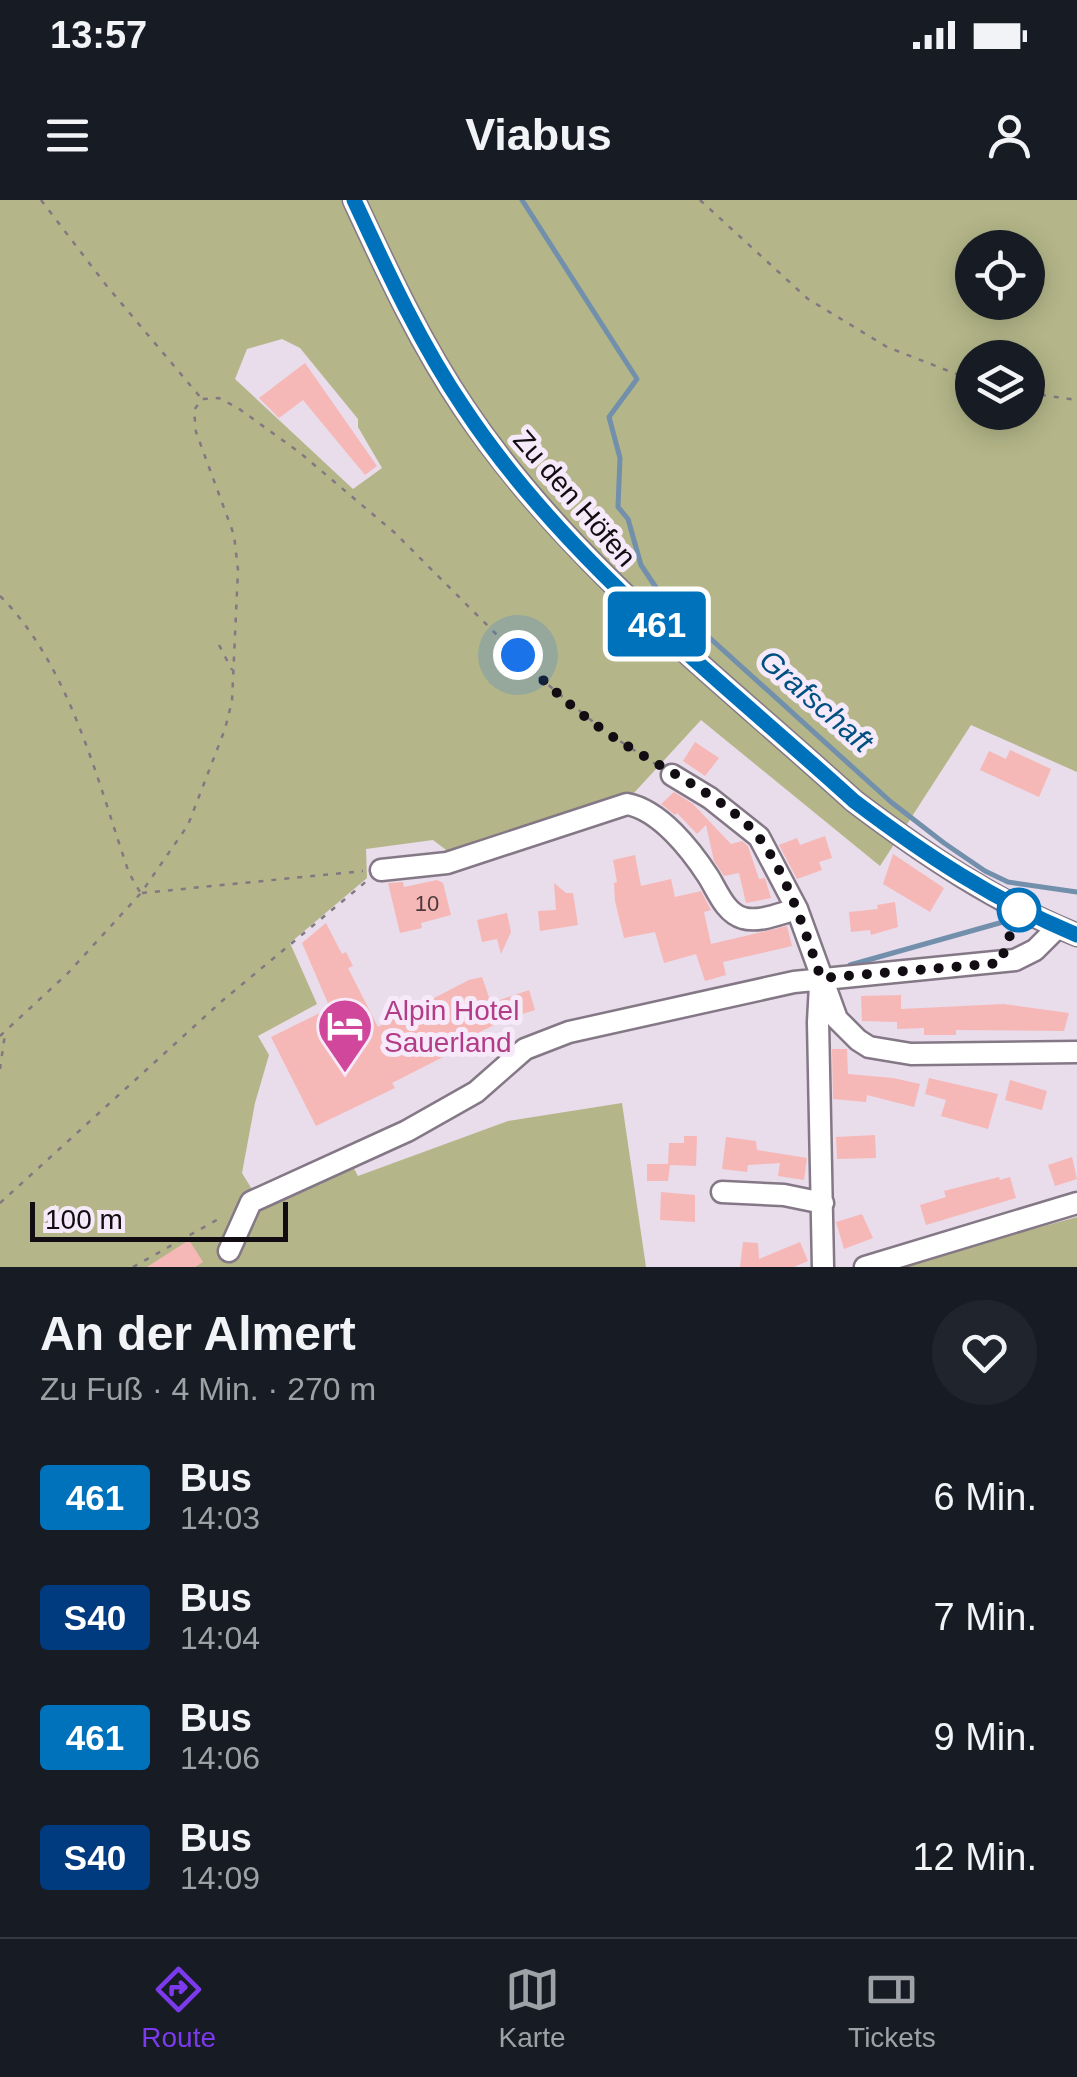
<!DOCTYPE html>
<html lang="de">
<head>
<meta charset="utf-8">
<style>
  :root { --surface:#171b24; --page:#20242c; --text:#f1f3f6; --muted:#9ea1a6; --line:#363941; --accent:#7c3aed }
  body { margin:0; font-family:Arial,sans-serif; background:var(--page); color:var(--text); height:100vh; display:flex; flex-direction:column; font-size:38px; white-space:nowrap }
  * { box-sizing:border-box; margin:0 }
  p { font-size:32px; color:var(--muted) }
  .icon { flex:none; width:55px; height:55px; fill:none; stroke:currentColor; stroke-width:2; stroke-linecap:round; stroke-linejoin:round }
  .map { position:relative; height:1067px; overflow:hidden }
  .sheet { display:flex; flex-direction:column; background:var(--surface); flex:1 }
  .sheet>* { flex:none }
  .badge { padding:0 20px; border-radius:8px; font-size:35px; line-height:65px }
  .controls { position:absolute; left:955px; top:30px; display:grid; gap:20px }
  .controls a { display:grid; place-items:center; width:90px; height:90px; border-radius:50%; background:var(--surface); box-shadow:0 5px 25px #0003; font-size:50px }
  .scale { position:absolute; left:30px; bottom:25px; width:258px; box-sizing:border-box; padding-left:10px; border:5px solid #120d12; border-top:0; font-size:28px; line-height:35px; white-space:nowrap; color:#120d12; -webkit-text-stroke:8px #f6e9f9; paint-order:stroke }
  .you { position:absolute; width:50px; height:50px; margin:-25px; border:8px solid #fff; border-radius:50%; background:#1a73e8; box-shadow:0 0 0 15px #1a73e833 }
  .map>.badge { position:absolute; translate:-50% -50%; box-shadow:0 0 0 5px #fff }
  .round { display:grid; place-items:center; flex:none; width:105px; height:105px; border-radius:52px; background:var(--page) }
  .summary { display:flex; align-items:center; justify-content:space-between; height:170px; padding:0 40px }
  h1 { font-size:48px; font-weight:800; line-height:75px }
  ul { padding:0; list-style:none }
  li { display:flex; align-items:center; gap:30px; height:120px; padding:0 40px }
  li div { flex:1 }
  li b { display:block; font-size:38px }
  li em { font-style:normal }
  li .badge { min-width:110px; font-weight:700; text-align:center }
  .status { display:flex; justify-content:space-between; align-items:center; height:70px; padding:0 50px; background:var(--surface); direction:ltr }
  .status svg { height:28px; fill:currentColor }
  header { display:flex; justify-content:space-between; align-items:center; height:130px; padding:0 40px; background:var(--surface); font-size:45px; font-weight:800 }
  .dock { display:flex; justify-content:space-around; align-items:center; height:140px; border-top:2px solid var(--line); background:var(--surface); font-size:28px; color:var(--muted) }
  .dock a { display:grid; justify-items:center; gap:5px }
  .dock .on { color:var(--accent) }
  .map>svg:first-child { display:block }
</style>
</head>
<body>
<div class="status"><b>13:57</b><svg viewBox="0 0 49 12"><path d="M0 12V9h3v3zM5 12V6h3v6zM10 12V3h3v9zM15 12V0h3v12zM26 1h20v11H26zM47 4h2v5h-2z"/></svg></div>
<header><svg class="icon" aria-label="menu" viewBox="0 0 24 24"><path d="M4 6h16M4 12h16M4 18h16"/></svg>Viabus<svg class="icon" aria-label="person" viewBox="0 0 24 24"><circle cx="12" cy="8" r="4"/><path d="M4 21q1-7 8-7t8 7"/></svg></header>
<div class="map">
<svg width="1077" height="1067" viewBox="0 0 1077 1067">
  <rect width="100%" height="100%" fill="#e9dceb"/>
  <path fill="#b4b689" fill-rule="evenodd" d="M 0,0 L 1077,0 L 1077,572 L 971,525 L 880,666 L 701,520 L 633,594 L 454,656 L 433,640 L 366,649 L 367,678 L 290,743 L 317,804 L 258,836 L 269,855 L 255,903 L 242,973 L 261,1004 L 352,965 L 358,976 L 508,921 L 622,903 L 646,1067 L 0,1067 ZM 972,48 L 1028,48 L 1028,102 L 972,102 ZM 282,139 L 300,148 L 358,219 L 358,227 L 382,268 L 353,289 L 235,179 L 247,149 ZM 972,158 L 1028,158 L 1028,212 L 972,212 Z
    M 1077,1017 L 1077,1067 L 896,1067 Z"/>
  <g fill="none" stroke-linecap="round" stroke-linejoin="round">
    <path stroke="#7290ac" stroke-width="5" d="M 522,0 L 637,179 L 609,217 L 620,258 L 618,307 L 628,319 L 641,365 L 659,392 L 891,602 L 944,643 L 985,671 L 1008,682 L 1077,692
      M 850,765 L 1003,722"/>
  </g>
  <path fill="#f6b8b6" d="M 305,163 L 377,266 L 365,275 L 303,200 L 279,218 L 259,198 Z
    M 695,542 L 719,558 L 705,576 L 683,561 Z
    M 1010,550 L 1051,569 L 1039,597 L 980,570 L 989,551 L 1006,559 Z
    M 674,592 L 693,604 L 731,644 L 742,641 L 748,646 L 759,679 L 765,678 L 771,698 L 746,703 L 739,673 L 724,676 L 714,661 L 706,625 L 697,634 L 677,613 L 675,615 L 661,604 Z
    M 825,636 L 832,658 L 819,662 L 822,670 L 797,679 L 779,645 L 797,638 L 800,645 Z
    M 893,654 L 944,688 L 930,712 L 883,684 Z
    M 635,655 L 641,686 L 671,679 L 675,697 L 701,691 L 711,710 L 704,712 L 711,744 L 787,726 L 792,746 L 723,762 L 726,775 L 705,781 L 696,754 L 664,763 L 655,732 L 624,738 L 615,701 L 614,683 L 617,682 L 613,660 Z
    M 437,680 L 443,683 L 451,715 L 421,723 L 422,728 L 400,733 L 388,683 L 403,682 L 404,687 Z
    M 554,683 L 566,693 L 573,693 L 578,725 L 540,731 L 538,711 L 556,710 Z
    M 895,702 L 898,727 L 871,735 L 870,730 L 851,732 L 849,712 L 878,709 L 877,705 Z
    M 507,713 L 511,732 L 501,754 L 497,739 L 482,742 L 477,720 Z
    M 326,723 L 342,754 L 346,752 L 353,766 L 348,768 L 378,827 L 469,780 L 482,777 L 491,803 L 529,790 L 535,810 L 504,820 L 452,846 L 455,851 L 392,883 L 395,888 L 316,926 L 271,837 L 330,808 L 302,743 Z
    M 901,795 L 901,809 L 1004,804 L 1069,813 L 1064,831 L 956,830 L 956,835 L 924,835 L 924,828 L 897,829 L 897,822 L 862,821 L 861,796 Z
    M 832,849 L 847,849 L 848,874 L 893,878 L 920,884 L 914,907 L 867,895 L 866,902 L 833,899 Z
    M 929,878 L 998,894 L 988,929 L 941,916 L 946,900 L 925,894 Z
    M 1010,880 L 1047,891 L 1042,910 L 1005,900 Z
    M 875,935 L 876,958 L 837,959 L 836,937 Z
    M 684,936 L 697,936 L 696,966 L 670,965 L 668,981 L 647,981 L 647,964 L 668,964 L 669,943 L 684,943 Z
    M 726,937 L 756,941 L 757,950 L 807,958 L 804,980 L 778,976 L 780,963 L 748,965 L 747,972 L 722,969 Z
    M 1072,957 L 1077,979 L 1055,986 L 1048,965 Z
    M 999,977 L 1000,980 L 1010,977 L 1016,998 L 926,1025 L 920,1005 L 946,997 L 944,991 Z
    M 661,992 L 695,995 L 695,1022 L 660,1020 Z
    M 862,1014 L 873,1038 L 844,1049 L 836,1022 Z
    M 189,1040 L 203,1062 L 195,1067 L 147,1067 Z
    M 743,1042 L 758,1043 L 759,1059 L 800,1042 L 808,1061 L 794,1067 L 740,1067 Z"/>
  <g fill="none" stroke-linecap="round" stroke-linejoin="round">
    <g stroke="#847886" stroke-width="25">
      <path id="minor" d="M 354,0 C 387,71 420,143 464,208 C 567,362 719,478 854,601 C 924,654 995,702 1077,735
        M 672,575 L 710,598 L 759,637 L 797,709 L 837,819 L 858,840 L 869,847 L 911,854 L 1077,852
        M 381,670 L 447,663 L 627,604 C 660,610 691,650 708,676 C 717,690 725,713 743,718 C 759,723 781,713 797,709
        M 820,785 L 818,822 L 823,1067
        M 722,992 L 784,995 L 823,1003
        M 229,1051 L 251,1002 L 407,931 L 476,892 L 525,849 L 569,832 L 794,782 L 1015,760 L 1035,750 L 1058,727
        M 865,1067 L 1077,1003"/>
    </g>
    <path stroke="#817882" stroke-width="2.5" stroke-dasharray="5 8" stroke-linecap="butt" d="M 41,0 L 106,85 L 201,198
      M 700,0 L 808,99 L 887,147 L 972,180
      M 1028,193 L 1077,200
      M 0,396 C 70,465 98,583 129,673 L 140,692
      M 219,445 L 232,470
      M 142,693 L 363,671
      M 0,836 L 68,773 L 141,693 L 188,625 L 225,529 L 232,501 L 238,370 L 234,335 L 196,232 L 194,210 L 202,199 L 219,198 L 238,208 L 299,252 L 395,333 L 541,479 L 603,530 L 657,565
      M 0,869 L 5,834
      M 0,1003 L 222,801 L 368,680
      M 133,1067 L 222,1017"/>
    <use href="#minor" stroke="#fff" stroke-width="20"/>
  </g>
  <g fill="none" stroke-linecap="round" stroke-linejoin="round">
    <g stroke="#fff" stroke-width="22">
      <path id="line" d="M 354,0 C 387,71 420,143 464,208 C 566,362 719,478 854,601 C 924,654 995,701 1077,735"/>
    </g>
    <use href="#line" stroke="#0072bc" stroke-width="15"/>
    <path stroke="#120d12" stroke-width="10" stroke-dasharray="0 18" d="M 518,455 C 544,482 572,508 603,530 C 647,562 729,597 760,639 C 788,676 806,735 821,778 L 1000,763 L 1019,710"/>
  </g>
  <defs>
    <g id="hotel-pin" transform="scale(2.875)"><path d="M0 17L-7.5 6A9.5 9.5 0 1 1 7.5 6Z" fill="#d1479c" stroke="#f6e9f9"/><path d="M-6-4.5h1.5V1H6V5H4.5V3h-9V5H-6ZM-4 0a1.8 1.8 0 1 1 3.6 0ZM.5 0V-2.5h3Q6-2.5 6 0Z" fill="#fff"/></g>
  </defs>
  <g fill-rule="evenodd">
    <use href="#hotel-pin" x="345" y="826"/>
  </g>
  <circle fill="#fff" stroke="#0072bc" stroke-width="5" cx="1019" cy="710" r="20"/>
  <g text-anchor="middle" stroke-width="10" stroke-linejoin="round" paint-order="stroke">
    <g font-size="22" fill="#4b383b">
      <text x="427" y="711">10</text>
    </g>
    <g font-size="28" fill="#120d12" stroke="#f6e9f9">
      <text transform="translate(575 298) rotate(49)" y="10">Zu den Höfen</text>
    </g>
    <g font-size="28" fill="#b23c85" stroke="#f6e9f9" text-anchor="start">
      <text x="384" y="820">Alpin Hotel<tspan x="384" dy="32">Sauerland</tspan></text>
    </g>
    <g font-size="30" font-style="italic" fill="#01507f" stroke="#f6e9f9">
      <text transform="translate(816 501) rotate(41)" y="10">Grafschaft</text>
    </g>
  </g>
</svg>
<div class="controls">
<a><svg class="icon" aria-label="locate" viewBox="0 0 24 24"><circle cx="12" cy="12" r="6"/><path d="M12 2v4M12 18v4M2 12h4M18 12h4"/></svg></a>
<a><svg class="icon" aria-label="layers" viewBox="0 0 24 24"><path d="M12 4l9 5-9 5-9-5zM3 14l9 5 9-5"/></svg></a>
</div>
<div class="scale">100 m</div>
<div class="you" style="left:518px;top:455px"></div>
<b class="badge" style="left:657px;top:424px;background:#0072bc;color:#fff">461</b>
</div>
<section class="sheet">
<div class="summary"><div><h1>An der Almert</h1><p>Zu Fuß · 4 Min. · 270 m</p></div><a class="round"><svg class="icon" aria-label="heart" viewBox="0 0 24 24"><path d="M12 20l-8-8c-3-5 5-10 8-4 3-6 11-1 8 4z"/></svg></a></div>
<ul>
<li><span class="badge" style="background:#0072bc;color:#fff">461</span><div><b>Bus</b><p>14:03</p></div><em>6 Min.</em></li>
<li><span class="badge" style="background:#003b80;color:#fff">S40</span><div><b>Bus</b><p>14:04</p></div><em>7 Min.</em></li>
<li><span class="badge" style="background:#0072bc;color:#fff">461</span><div><b>Bus</b><p>14:06</p></div><em>9 Min.</em></li>
<li><span class="badge" style="background:#003b80;color:#fff">S40</span><div><b>Bus</b><p>14:09</p></div><em>12 Min.</em></li>
</ul>
</section>
<nav class="dock">
<a class="on"><svg class="icon" aria-label="directions" viewBox="0 0 24 24"><path d="M12 3l9 9-9 9-9-9zM9 14v-3h6M13 9l2 2-2 2"/></svg>Route</a>
<a><svg class="icon" aria-label="map" viewBox="0 0 24 24"><path d="M3 6l6-2 6 2 6-2v14l-6 2-6-2-6 2zM9 4v14M15 6v14"/></svg>Karte</a>
<a><svg class="icon" aria-label="tickets" viewBox="0 0 24 24"><path d="M3 7h18v10H3zM15 7v10"/></svg>Tickets</a>
</nav>
</body>
</html>
